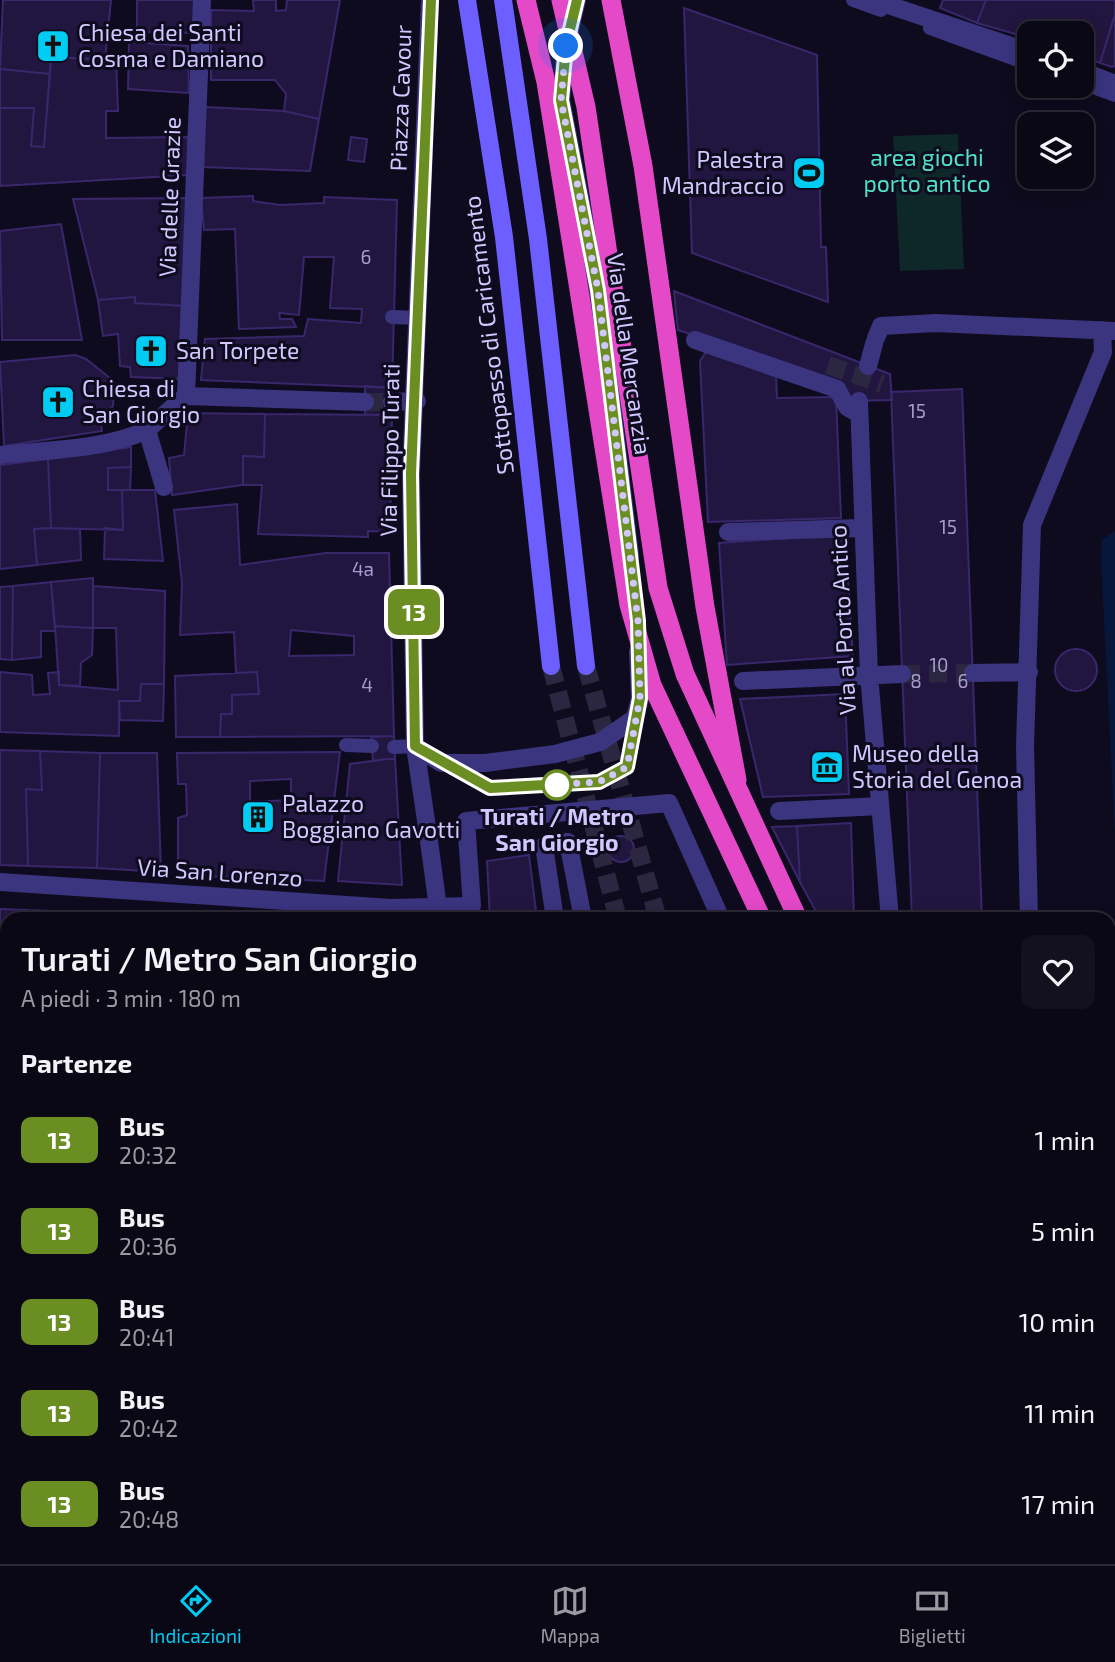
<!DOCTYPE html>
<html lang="it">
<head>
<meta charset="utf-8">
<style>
  :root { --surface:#0b0816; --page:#14111f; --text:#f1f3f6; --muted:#9a9aa1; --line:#2b2935; --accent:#00cbf3 }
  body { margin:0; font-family:"Exo 2",sans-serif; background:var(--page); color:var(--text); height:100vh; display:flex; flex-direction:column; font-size:26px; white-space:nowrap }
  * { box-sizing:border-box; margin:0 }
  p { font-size:23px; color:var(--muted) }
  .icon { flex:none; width:38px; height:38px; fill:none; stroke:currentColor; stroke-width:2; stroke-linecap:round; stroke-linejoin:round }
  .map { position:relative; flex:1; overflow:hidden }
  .sheet { position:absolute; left:0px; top:912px; width:1116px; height:653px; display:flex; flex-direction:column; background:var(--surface); border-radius:21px 21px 0 0; box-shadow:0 4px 18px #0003,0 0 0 2px var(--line) }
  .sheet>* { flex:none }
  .badge { padding:0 14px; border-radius:10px; font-size:24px; line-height:46px }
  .controls { position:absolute; left:1017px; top:21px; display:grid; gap:14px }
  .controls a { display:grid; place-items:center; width:77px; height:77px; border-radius:14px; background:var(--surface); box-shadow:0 4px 18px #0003,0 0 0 2px var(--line); font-size:35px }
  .you { position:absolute; width:35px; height:35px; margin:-18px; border:5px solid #fff; border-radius:50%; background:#1a73e8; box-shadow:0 0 0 10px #1a73e833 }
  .map>.badge { position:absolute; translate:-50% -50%; box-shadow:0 0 0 4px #fff }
  h2 { padding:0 21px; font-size:26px; line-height:63px }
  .round { display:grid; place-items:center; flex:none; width:74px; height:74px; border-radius:14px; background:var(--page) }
  .summary { display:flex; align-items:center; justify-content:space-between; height:119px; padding:0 21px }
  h1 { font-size:33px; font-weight:600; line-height:52px }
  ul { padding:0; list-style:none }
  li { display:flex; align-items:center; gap:21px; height:91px; padding:0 21px }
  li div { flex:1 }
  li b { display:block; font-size:26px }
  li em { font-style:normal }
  li .badge { min-width:77px; font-weight:700; text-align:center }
  .tabs { display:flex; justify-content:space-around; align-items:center; height:98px; border-top:2px solid var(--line); background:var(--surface); font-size:19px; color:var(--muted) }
  .tabs a { display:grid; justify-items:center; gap:4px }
  .tabs .on { color:var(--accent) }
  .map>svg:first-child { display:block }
</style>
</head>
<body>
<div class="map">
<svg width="1115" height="1564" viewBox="0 0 1115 1564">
  <rect width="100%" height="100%" fill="#0f0b1e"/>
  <path fill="#0e2728" d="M 958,134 L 964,269 L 900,271 L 893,136 Z"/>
  <path fill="#07173b" d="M 1115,531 L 1115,835 L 1101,560 L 1102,540 Z"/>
  <path fill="#21163f" stroke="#39276c" stroke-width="2" fill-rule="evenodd" d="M 3,0 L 111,0 L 105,60 L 51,57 L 50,74 L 0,69 Z
    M 137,0 L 195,0 L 193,33 L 137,32 Z
    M 253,0 L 276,0 L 276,11 L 286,10 L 287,0 L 340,0 L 319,119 L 284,111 L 286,94 L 275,80 L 211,80 L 211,10 L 254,11 Z
    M 943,0 L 986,0 L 977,23 L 940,8 Z
    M 986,0 L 1115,0 L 1115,14 L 1100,63 L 1082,56 L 1082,33 L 1029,33 L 1029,38 L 977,23 Z
    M 684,8 L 817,55 L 821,247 L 826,247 L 828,302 L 692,253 Z
    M 1115,14 L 1115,66 L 1112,67 L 1100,63 Z
    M 129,42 L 188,46 L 189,93 L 128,89 Z
    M 51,57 L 116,60 L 118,111 L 106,111 L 106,138 L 188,137 L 188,175 L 0,186 L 0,108 L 34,108 L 31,146 L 44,147 Z
    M 0,69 L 50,74 L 44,147 L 31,146 L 34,108 L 0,108 Z
    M 205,107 L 284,111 L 319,119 L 310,171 L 203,167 Z
    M 351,137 L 367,139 L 364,162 L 348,160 Z
    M 253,196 L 253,201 L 280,205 L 324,203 L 324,197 L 397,200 L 392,388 L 201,380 L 205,339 L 304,336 L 308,319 L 361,323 L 362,309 L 330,308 L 334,257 L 304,257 L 299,315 L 279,313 L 280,319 L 292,319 L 296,327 L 239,329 L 235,229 L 204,230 L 201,198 Z
    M 187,198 L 184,306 L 135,303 L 135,297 L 98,300 L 73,199 Z
    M 61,224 L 82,340 L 2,340 L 0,231 Z
    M 674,291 L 890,374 L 892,400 L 847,401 L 841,386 L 678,330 Z
    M 135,297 L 135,303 L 186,306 L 183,379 L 131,377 L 130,367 L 120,366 L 118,334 L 103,336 L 98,300 Z
    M 706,352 L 776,376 L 777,398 L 836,397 L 841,518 L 708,522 L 700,361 Z
    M 75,355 L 86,359 L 110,378 L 114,388 L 113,406 L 101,422 L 102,431 L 4,446 L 0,362 Z
    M 365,386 L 392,388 L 392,415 L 365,415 Z
    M 962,389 L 982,919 L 912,919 L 891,392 Z
    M 188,413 L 265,414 L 264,457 L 243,456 L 243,485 L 172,495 L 169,458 L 184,455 Z
    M 265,414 L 392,415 L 390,532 L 368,531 L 368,537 L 258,534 L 262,485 L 243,485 L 243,456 L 264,457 Z
    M 131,447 L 131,467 L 108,468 L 108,490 L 122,490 L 123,530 L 51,528 L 48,459 Z
    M 48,459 L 51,528 L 34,529 L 37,565 L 0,569 L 0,465 Z
    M 131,467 L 130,490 L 108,490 L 108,468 Z
    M 122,490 L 155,490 L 163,561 L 104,559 L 105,528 L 123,530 Z
    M 237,504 L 240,565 L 326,553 L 389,553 L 394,736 L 220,737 L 221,714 L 232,714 L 232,695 L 259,694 L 257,672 L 236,673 L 234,632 L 180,635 L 182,583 L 174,510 ZM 291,630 L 354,636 L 354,655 L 289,656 Z
    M 51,528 L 80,529 L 81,560 L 37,565 L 34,529 Z
    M 845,534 L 853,656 L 727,665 L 719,543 Z
    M 93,578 L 93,628 L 55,626 L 51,582 Z
    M 51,582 L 55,631 L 41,631 L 41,657 L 12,660 L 13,586 Z
    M 13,586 L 12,660 L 0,659 L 0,587 Z
    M 93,586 L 165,591 L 164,684 L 141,684 L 140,701 L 119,701 L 119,736 L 0,732 L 0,672 L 32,675 L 33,695 L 50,694 L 48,673 L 59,672 L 59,685 L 118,690 L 116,628 L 93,628 Z
    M 55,626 L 93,628 L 92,655 L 81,663 L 80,686 L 59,685 Z
    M1055 670a21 21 0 1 1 42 0a21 21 0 1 1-42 0Z
    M 257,672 L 259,694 L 232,695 L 232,714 L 221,714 L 220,737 L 176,737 L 175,676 Z
    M 141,684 L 164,684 L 163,721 L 120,720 L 119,701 L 140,701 Z
    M 845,694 L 849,794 L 763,797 L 740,699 Z
    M 394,736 L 395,758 L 373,761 L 371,737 Z
    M 0,750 L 40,751 L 42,790 L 26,789 L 28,866 L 0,865 Z
    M 40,751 L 100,753 L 97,868 L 28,866 L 26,789 L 42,790 Z
    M 340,752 L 324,881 L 178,875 L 178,818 L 187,815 L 186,784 L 178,784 L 177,753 ZM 291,779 L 291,800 L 250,802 L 250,781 Z
    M 100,753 L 157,753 L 161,872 L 97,868 Z
    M 395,758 L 402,885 L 338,881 L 350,764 Z
    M 851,823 L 854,919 L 820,919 L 800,882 L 797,826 Z
    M 797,826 L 800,882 L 772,827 Z
    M608 849a13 13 0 1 1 26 0a13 13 0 1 1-26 0Z
    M 529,855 L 537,919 L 490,919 L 487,861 Z
    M 0,909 L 27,910 L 27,919 L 7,919 L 7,968 L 0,968 Z
    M 653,909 L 661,913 L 664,919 L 638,919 L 644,911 Z
    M 27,910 L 72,912 L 72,919 L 27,919 Z
    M 89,913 L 161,916 L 161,919 L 89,919 Z
    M 0,968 L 7,968 L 7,1013 L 0,1013 Z
    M 0,1028 L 7,1028 L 7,1185 L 2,1185 L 1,1197 L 7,1197 L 7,1405 L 0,1403 Z
    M 7,1450 L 7,1496 L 0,1495 L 0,1467 Z
    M 1115,1502 L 1115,1545 L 1110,1548 L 1110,1505 Z
    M 0,1534 L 7,1535 L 7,1558 L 47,1558 L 46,1564 L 0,1561 Z
    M 47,1558 L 96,1558 L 97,1564 L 46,1564 Z
    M 106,1558 L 161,1558 L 163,1564 L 107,1564 Z
    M 205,1558 L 316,1558 L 302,1564 L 209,1564 Z
    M 316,1558 L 364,1558 L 368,1564 L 302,1564 Z
    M 391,1558 L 485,1558 L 490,1564 L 395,1564 Z
    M 507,1558 L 549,1558 L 541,1564 L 513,1564 Z
    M 549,1558 L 573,1558 L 579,1564 L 541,1564 Z
    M 573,1558 L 670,1558 L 675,1564 L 579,1564 Z"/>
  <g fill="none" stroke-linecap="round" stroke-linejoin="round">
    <path stroke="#2c2740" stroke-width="18" stroke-dasharray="18 9" stroke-linecap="butt" d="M 828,365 L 882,384
      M 365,402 L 392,402
      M 902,674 L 973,673"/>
    <path stroke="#2c2740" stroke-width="18" stroke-dasharray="18 9" stroke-linecap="butt" d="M 551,666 L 618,919
      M 586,666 L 658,919
      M 919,1558 L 923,1564
      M 972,1558 L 976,1564"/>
    <path stroke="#3b347f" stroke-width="14" d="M 853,0 L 881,10
      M 930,28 L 1029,64
      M 1082,83 L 1115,95
      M 392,317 L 418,318
      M 346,745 L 372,746
      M 394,747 L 415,746
      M 443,763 L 490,788 L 599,782 L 627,767 L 635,718"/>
    <path stroke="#3b347f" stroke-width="18" d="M 873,0 L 1029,52
      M 1082,71 L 1115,84
      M 876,338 L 881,326 L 936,323 L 1115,331
      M 695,340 L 837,389 L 847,407 L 858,413
      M 868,366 L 874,344
      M 186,396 L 202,0
      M 186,396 L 365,402
      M 859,401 L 869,675 L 890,919
      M 392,402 L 417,401
      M 147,430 L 164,487
      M 0,455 C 46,450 102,450 145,431 C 152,427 176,403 186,396
      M 728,532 L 862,528
      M 973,673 L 1029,672
      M 743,681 L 902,674
      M 779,811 L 880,806
      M 429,841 L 439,915
      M 560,843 L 568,842 L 583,919
      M 544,846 L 555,919
      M 0,882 L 391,908 L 472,906 L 466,821 L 669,803 L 721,919
      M 1029,919 L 1025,746 L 1032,525 L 1103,352 L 1102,330
      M 0,1519 L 7,1518
      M 1024,1558 L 1027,1564"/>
    <path stroke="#3b347f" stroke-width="18" d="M 577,0 L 566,46 L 561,100 L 598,290 L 630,555
      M 415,746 L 441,763 L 485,763 L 555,754 L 600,742 L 635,718 L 640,698 L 638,652
      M 429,841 L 415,746 L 411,474 L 430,0"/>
    <path stroke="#6d5fff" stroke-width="18" d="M 467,0 L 504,237 L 551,666
      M 503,0 L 538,239 L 586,666"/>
    <path stroke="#e449c8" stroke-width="19" d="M 611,0 L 643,166 L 705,607 L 737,780
      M 1066,1558 L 1069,1564
      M 1104,1558 L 1107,1564"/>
    <path stroke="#e449c8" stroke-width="19" d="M 526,0 L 546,82 L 629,605 L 652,685 L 762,919
      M 561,0 L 586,107 L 658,588 L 685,674 L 798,919"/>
  </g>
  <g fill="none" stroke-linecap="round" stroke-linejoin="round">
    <g stroke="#fff" stroke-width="16">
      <path id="line" d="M 431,0 L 411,474 L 415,746 L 490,788 L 599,782 L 627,767 L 640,698 L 638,621 L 598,290 L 561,100 L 566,46 L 577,0"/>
    </g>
    <use href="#line" stroke="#6b8e23" stroke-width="10"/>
    <path stroke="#d1c8ff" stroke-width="7" stroke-dasharray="0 12.6" d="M 557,785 L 548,785 L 599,782 L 627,767 L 640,698 L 638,621 L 598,290 L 561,100 L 566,46"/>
  </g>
  <defs>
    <g id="church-square" transform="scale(1.75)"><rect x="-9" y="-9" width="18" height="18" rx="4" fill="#00cbf3" stroke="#0f0b1e"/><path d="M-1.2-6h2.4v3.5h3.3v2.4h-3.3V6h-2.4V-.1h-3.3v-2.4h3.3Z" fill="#111"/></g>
    <g id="stadium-square" transform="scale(1.75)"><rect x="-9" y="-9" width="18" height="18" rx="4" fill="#00cbf3" stroke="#0f0b1e"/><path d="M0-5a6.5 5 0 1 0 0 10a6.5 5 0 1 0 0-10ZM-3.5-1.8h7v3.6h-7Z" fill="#111"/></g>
    <g id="museum-square" transform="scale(1.75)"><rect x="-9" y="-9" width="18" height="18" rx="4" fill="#00cbf3" stroke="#0f0b1e"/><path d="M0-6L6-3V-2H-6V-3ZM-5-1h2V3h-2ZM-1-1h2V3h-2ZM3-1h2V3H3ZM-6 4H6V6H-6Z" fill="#111"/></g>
    <g id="building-square" transform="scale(1.75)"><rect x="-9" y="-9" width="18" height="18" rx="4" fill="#00cbf3" stroke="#0f0b1e"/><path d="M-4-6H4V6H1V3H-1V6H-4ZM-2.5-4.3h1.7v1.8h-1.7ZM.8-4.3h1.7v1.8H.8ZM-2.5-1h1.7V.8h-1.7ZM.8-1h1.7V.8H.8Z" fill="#111"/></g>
  </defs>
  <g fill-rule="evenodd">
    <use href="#church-square" x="53" y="46"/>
    <use href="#stadium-square" x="809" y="173"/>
    <use href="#church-square" x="151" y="351"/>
    <use href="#church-square" x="58" y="402"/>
    <use href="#museum-square" x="827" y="767"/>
    <use href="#building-square" x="258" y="817"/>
  </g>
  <circle fill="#fff" stroke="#6b8e23" stroke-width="3.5" cx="557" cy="785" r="14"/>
  <g text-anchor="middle" stroke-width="6" stroke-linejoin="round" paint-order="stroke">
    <g font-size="19" fill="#a59ccf">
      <text x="366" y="264">6</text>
      <text x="917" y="418">15</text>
      <text x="948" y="534">15</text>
      <text x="363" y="576">4a</text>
      <text x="939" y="672">10</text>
      <text x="916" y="688">8</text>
      <text x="963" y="688">6</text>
      <text x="367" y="692">4</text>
    </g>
    <g font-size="23" fill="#d1c8ff" stroke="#0f0b1e" text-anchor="start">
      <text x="78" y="41">Chiesa dei Santi<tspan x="78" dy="26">Cosma e Damiano</tspan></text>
      <text x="784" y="168" text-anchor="end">Palestra<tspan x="784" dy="26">Mandraccio</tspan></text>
      <text x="176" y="359">San Torpete</text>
      <text x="82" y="397">Chiesa di<tspan x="82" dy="26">San Giorgio</tspan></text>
      <text x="852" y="762">Museo della<tspan x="852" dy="26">Storia del Genoa</tspan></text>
      <text x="282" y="812">Palazzo<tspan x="282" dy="26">Boggiano Gavotti</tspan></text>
    </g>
    <g font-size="23" fill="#d1c8ff" stroke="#0f0b1e">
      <text transform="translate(401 98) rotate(-88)" y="8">Piazza Cavour</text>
      <text transform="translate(170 197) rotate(-88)" y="8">Via delle Grazie</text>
      <text transform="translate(489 335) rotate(-97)" y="8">Sottopasso di Caricamento</text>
      <text transform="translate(629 354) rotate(82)" y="8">Via della Mercanzia</text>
      <text transform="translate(390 450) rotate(-89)" y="8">Via Filippo Turati</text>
      <text transform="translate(843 620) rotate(-93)" y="8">Via al Porto Antico</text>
      <text transform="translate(220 873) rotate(4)" y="8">Via San Lorenzo</text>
    </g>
    <g font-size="23" fill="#50e2c7" stroke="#0f0b1e">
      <text x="927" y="166">area giochi<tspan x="927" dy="26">porto antico</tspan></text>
    </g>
    <g font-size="23" font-weight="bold" fill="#d1c8ff" stroke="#0f0b1e">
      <text x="557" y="825">Turati / Metro<tspan x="557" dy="26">San Giorgio</tspan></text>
    </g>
  </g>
</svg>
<div class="controls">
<a><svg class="icon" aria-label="locate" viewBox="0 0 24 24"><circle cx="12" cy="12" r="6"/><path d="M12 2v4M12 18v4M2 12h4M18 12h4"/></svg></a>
<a><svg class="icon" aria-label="layers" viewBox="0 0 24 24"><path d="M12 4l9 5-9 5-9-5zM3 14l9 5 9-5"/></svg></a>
</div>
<div class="you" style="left:566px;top:46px"></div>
<b class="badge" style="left:414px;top:612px;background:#6b8e23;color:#fff">13</b>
<section class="sheet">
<div class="summary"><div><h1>Turati / Metro San Giorgio</h1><p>A piedi · 3 min · 180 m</p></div><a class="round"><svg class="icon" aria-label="heart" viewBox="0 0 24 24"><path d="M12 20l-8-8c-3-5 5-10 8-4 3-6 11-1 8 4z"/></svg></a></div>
<h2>Partenze</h2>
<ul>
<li><span class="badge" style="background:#6b8e23;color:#fff">13</span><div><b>Bus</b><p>20:32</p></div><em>1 min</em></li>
<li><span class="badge" style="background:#6b8e23;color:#fff">13</span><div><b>Bus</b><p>20:36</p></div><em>5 min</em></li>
<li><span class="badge" style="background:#6b8e23;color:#fff">13</span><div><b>Bus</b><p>20:41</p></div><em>10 min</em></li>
<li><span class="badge" style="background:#6b8e23;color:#fff">13</span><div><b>Bus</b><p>20:42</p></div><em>11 min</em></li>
<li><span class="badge" style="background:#6b8e23;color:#fff">13</span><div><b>Bus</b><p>20:48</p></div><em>17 min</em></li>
</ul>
</section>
</div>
<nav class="tabs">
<a class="on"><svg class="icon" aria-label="directions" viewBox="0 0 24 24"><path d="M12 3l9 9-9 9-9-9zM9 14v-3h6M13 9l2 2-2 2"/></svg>Indicazioni</a>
<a><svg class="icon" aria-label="map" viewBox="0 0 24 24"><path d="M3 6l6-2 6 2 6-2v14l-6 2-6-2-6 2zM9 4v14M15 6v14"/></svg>Mappa</a>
<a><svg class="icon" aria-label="tickets" viewBox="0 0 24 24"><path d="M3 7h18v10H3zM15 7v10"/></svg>Biglietti</a>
</nav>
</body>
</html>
